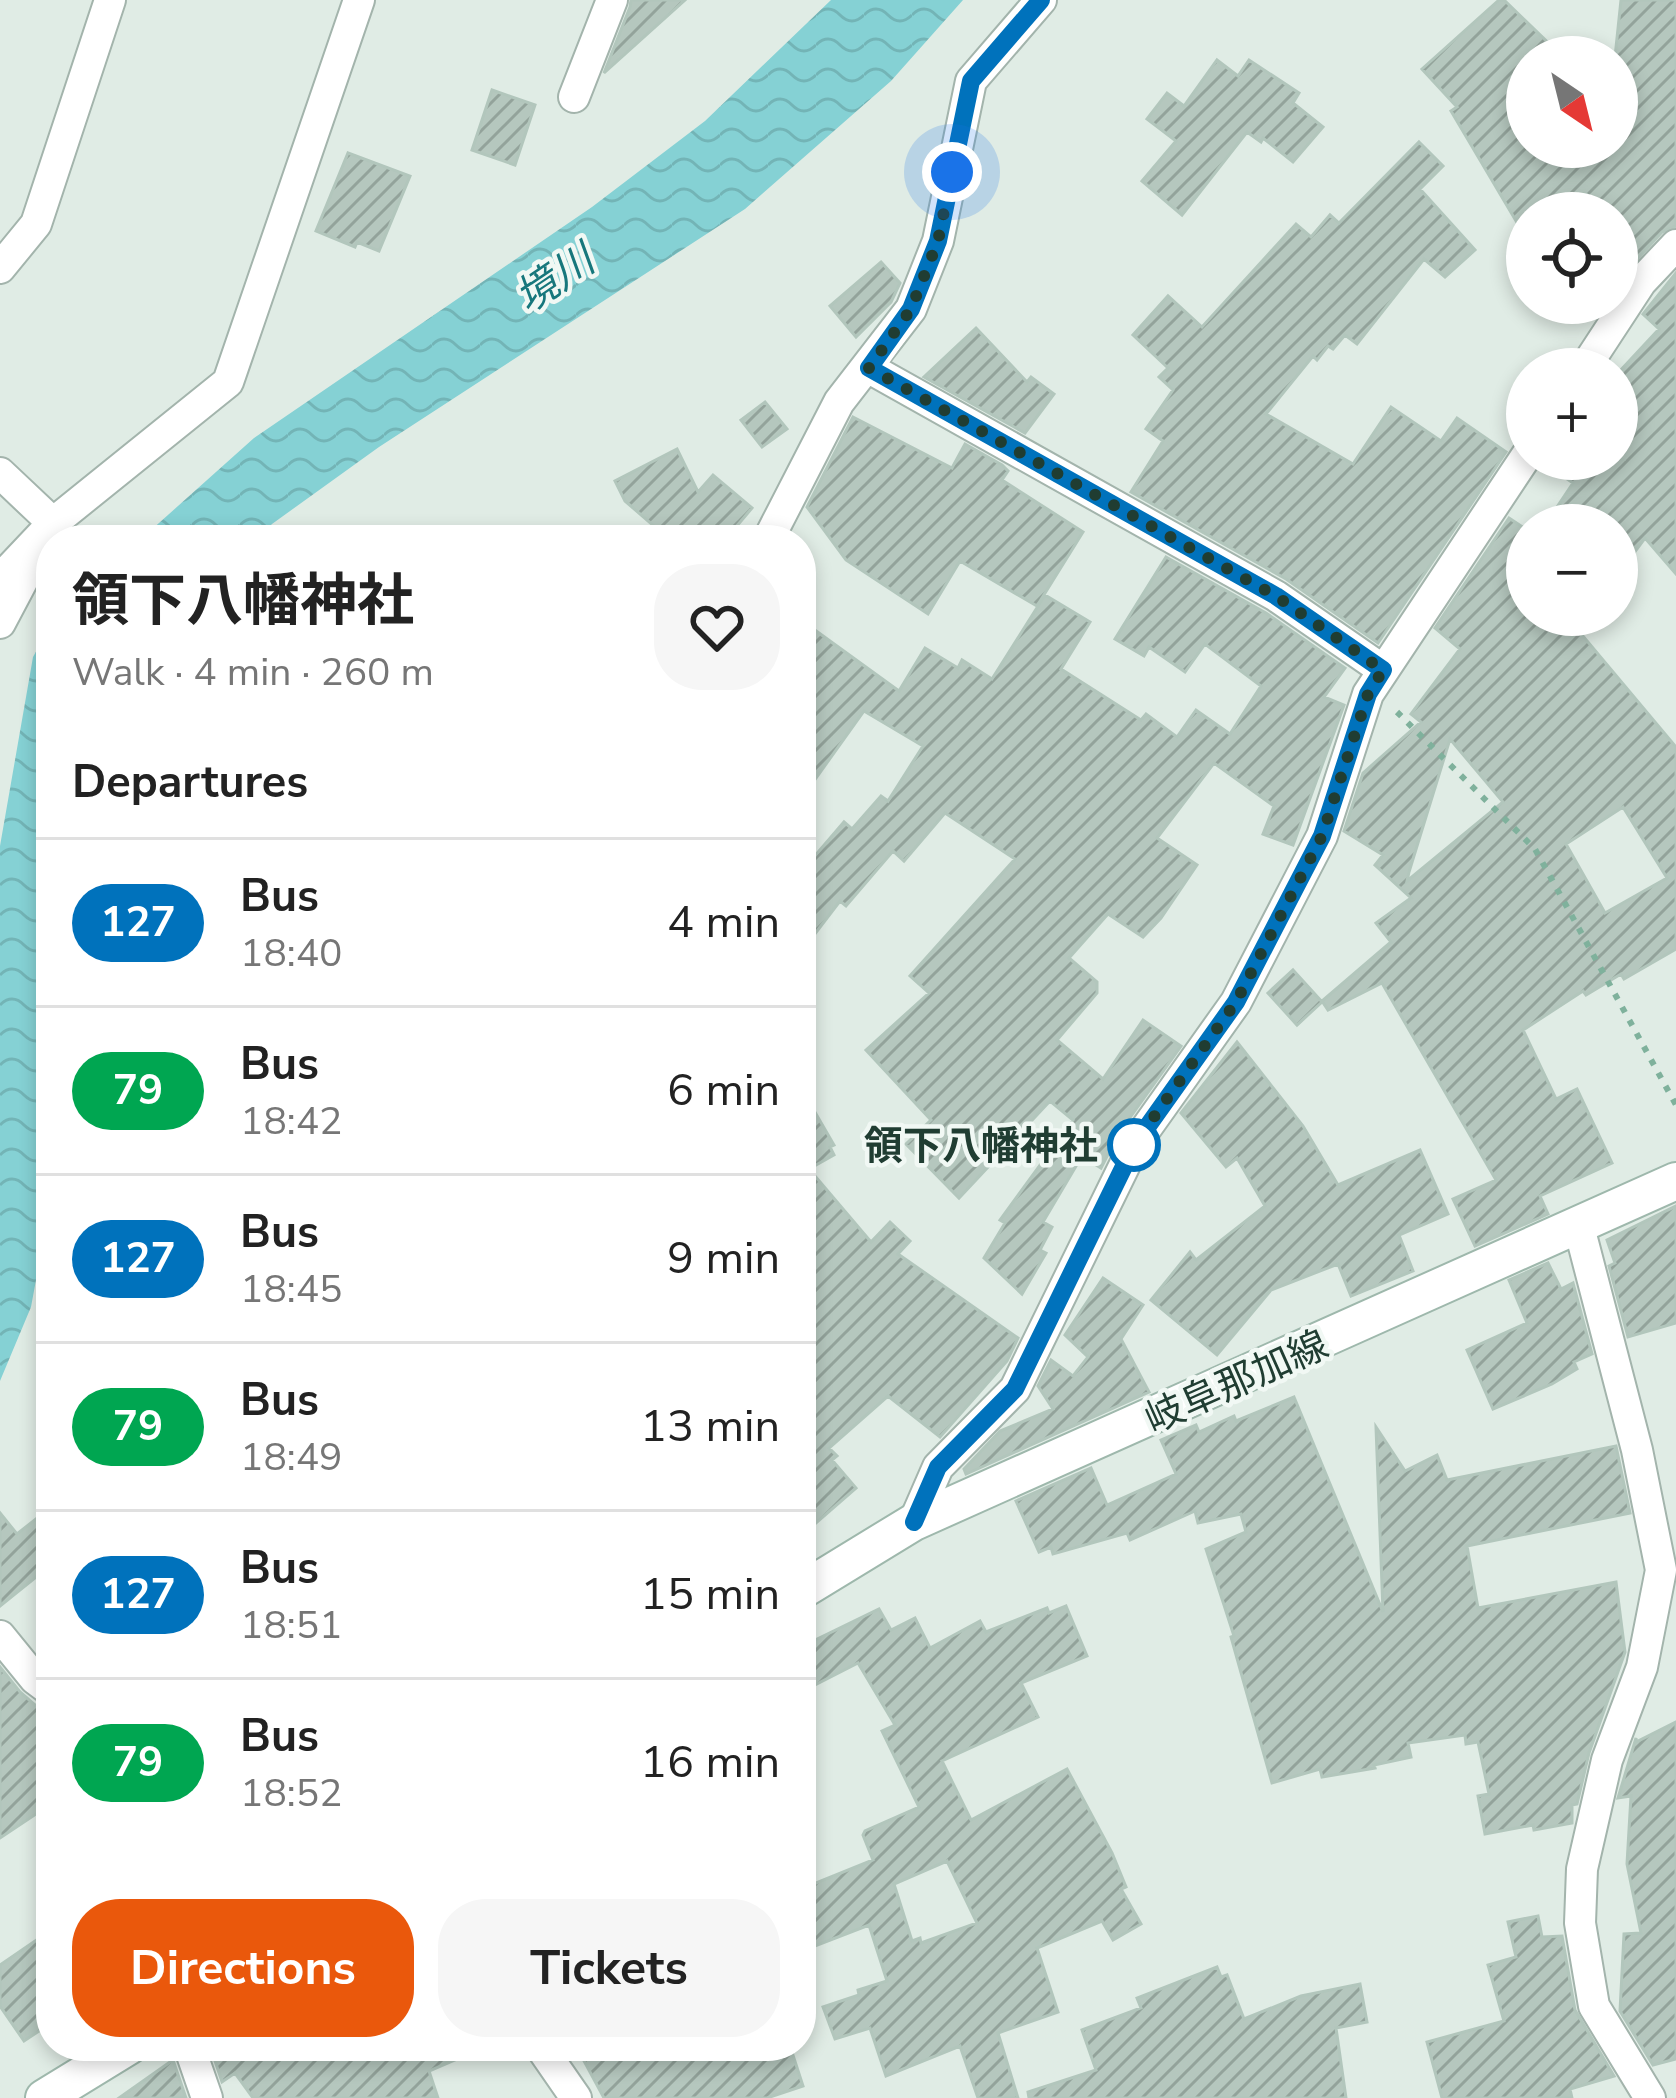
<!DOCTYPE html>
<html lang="en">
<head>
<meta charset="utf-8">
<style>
  :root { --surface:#fff; --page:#f6f6f6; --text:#222; --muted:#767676; --line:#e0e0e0; --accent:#ea580c }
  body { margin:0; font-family:"Nunito Sans","Noto Sans JP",sans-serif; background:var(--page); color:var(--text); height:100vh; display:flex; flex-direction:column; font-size:45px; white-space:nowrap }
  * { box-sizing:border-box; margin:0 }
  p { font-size:39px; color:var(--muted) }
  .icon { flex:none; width:66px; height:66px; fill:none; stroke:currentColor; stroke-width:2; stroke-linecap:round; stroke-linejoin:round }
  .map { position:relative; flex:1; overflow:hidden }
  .drawer { position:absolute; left:36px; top:525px; width:780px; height:1536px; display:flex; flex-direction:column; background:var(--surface); border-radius:48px; box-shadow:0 6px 18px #0003 }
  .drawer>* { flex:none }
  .badge { padding:0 24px; border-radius:39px; font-size:42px; line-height:78px }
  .needle { width:78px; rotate:145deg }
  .buttons { position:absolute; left:1506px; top:36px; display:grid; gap:24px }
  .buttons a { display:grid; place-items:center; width:132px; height:132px; border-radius:50%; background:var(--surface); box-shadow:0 6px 18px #0003; font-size:60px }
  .you { position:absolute; width:60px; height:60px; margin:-30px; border:9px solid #fff; border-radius:50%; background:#1a73e8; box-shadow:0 0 0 18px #1a73e833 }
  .map>.badge { position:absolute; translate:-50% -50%; box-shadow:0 0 0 6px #fff }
  h2 { padding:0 36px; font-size:45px; line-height:108px }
  .round { display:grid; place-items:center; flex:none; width:126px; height:126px; border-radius:48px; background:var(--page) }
  .headline { display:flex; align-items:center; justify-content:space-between; height:204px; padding:0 36px }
  h1 { font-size:57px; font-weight:700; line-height:90px }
  .button { display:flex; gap:24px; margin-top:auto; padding:24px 36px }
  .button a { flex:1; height:138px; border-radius:48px; background:var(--accent); color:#fff; font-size:48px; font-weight:700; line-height:138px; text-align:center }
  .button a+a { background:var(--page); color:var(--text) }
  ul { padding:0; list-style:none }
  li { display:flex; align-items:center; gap:36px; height:168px; padding:0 36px; border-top:3px solid var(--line) }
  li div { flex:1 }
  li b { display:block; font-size:45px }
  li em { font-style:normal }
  li .badge { min-width:132px; font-weight:700; text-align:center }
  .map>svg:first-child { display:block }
</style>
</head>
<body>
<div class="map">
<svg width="1676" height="2098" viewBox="0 0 1676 2098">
  <defs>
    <pattern id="water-waves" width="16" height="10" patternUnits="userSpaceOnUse" patternTransform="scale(3)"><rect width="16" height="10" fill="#85d1d4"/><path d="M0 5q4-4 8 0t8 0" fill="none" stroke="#73b4b6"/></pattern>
    <pattern id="building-hatch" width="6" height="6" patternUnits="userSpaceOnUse" patternTransform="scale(3)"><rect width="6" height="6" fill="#b5c7be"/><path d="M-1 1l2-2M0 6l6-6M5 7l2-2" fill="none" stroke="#93a39b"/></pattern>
  </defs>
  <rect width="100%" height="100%" fill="#e0ece5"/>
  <path fill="url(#water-waves)" d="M 831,0 L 963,0 L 891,81 L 745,209 L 379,447 L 272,524 L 256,540 L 140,540 L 254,438 L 592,207 L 705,121 Z
    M 51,625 L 51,1199 L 31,1307 L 0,1381 L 0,846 L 33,657 Z"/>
  <path fill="url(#building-hatch)" stroke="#b2c6bc" stroke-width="3" fill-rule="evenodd" d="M 631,0 L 685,0 L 604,73 L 630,7 Z
    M 1499,0 L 1504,0 L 1563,57 L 1527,57 L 1527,147 L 1617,147 L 1615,57 L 1621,0 L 1676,0 L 1676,226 L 1662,232 L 1622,276 L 1617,271 L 1617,213 L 1607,213 L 1585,193 L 1541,213 L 1527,213 L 1527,221 L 1519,226 L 1451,111 L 1457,107 L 1422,69 Z
    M 1217,60 L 1238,76 L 1249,60 L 1299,93 L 1293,103 L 1323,127 L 1293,162 L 1263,138 L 1261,142 L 1247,132 L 1182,215 L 1142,181 L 1176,141 L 1147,119 L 1167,93 L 1184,106 Z
    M 492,90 L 535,105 L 515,165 L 472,150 Z
    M 1419,142 L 1443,166 L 1420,189 L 1475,250 L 1445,277 L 1424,259 L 1357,344 L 1345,335 L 1333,349 L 1328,346 L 1317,360 L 1313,356 L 1266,414 L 1353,464 L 1391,407 L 1441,441 L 1457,418 L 1506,452 L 1378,643 L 1286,579 L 1131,492 L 1163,441 L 1146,429 L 1173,390 L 1159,377 L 1168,368 L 1133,335 L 1168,296 L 1202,327 L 1296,224 L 1311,237 L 1330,215 L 1339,223 Z
    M 348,153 L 410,176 L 379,251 L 357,242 L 355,247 L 316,231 Z
    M 881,262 L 900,283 L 891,302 L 856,337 L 830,306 Z
    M 1676,273 L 1676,574 L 1645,538 L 1617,576 L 1617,525 L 1577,525 L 1555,510 L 1573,483 L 1544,463 L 1546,459 L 1622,459 L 1617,455 L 1617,374 L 1659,329 L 1643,314 Z
    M 976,328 L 1027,382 L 1031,377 L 1054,394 L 1025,433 L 924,377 Z
    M 765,402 L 787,429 L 762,447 L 741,420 Z
    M 853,417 L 952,468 L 965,444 L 1002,465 L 1008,471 L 1002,480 L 1083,532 L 1037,606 L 960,561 L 928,614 L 846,560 L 807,507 Z
    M 677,449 L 698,492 L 713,475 L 752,508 L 725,540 L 670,540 L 625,501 L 615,481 Z
    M 1509,518 L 1527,530 L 1527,615 L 1588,615 L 1577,629 L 1676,747 L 1676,949 L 1624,979 L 1621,974 L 1586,995 L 1583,991 L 1523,1030 L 1556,1099 L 1577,1089 L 1612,1163 L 1540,1196 L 1548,1214 L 1475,1246 L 1453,1199 L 1496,1180 L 1382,983 L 1328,1010 L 1322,1001 L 1391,942 L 1376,923 L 1411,898 L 1375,865 L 1383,855 L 1344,831 L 1363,773 L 1421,722 L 1411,714 L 1460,649 L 1435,628 ZM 1450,739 L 1503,802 L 1407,881 L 1409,872 ZM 1623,807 L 1667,878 L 1605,913 L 1566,844 Z
    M 1166,557 L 1266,613 L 1345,668 L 1324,697 L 1344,705 L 1293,845 L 1263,834 L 1274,806 L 1214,763 L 1157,838 L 1197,865 L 1161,918 L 1143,937 L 1108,914 L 1069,958 L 1097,982 L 1097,993 L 1057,1040 L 1103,1079 L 1143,1020 L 1181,1046 L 1119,1133 L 1101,1168 L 1082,1156 L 1043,1222 L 1052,1227 L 1040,1250 L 1046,1253 L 1022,1294 L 984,1258 L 1005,1223 L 1000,1220 L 1073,1120 L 1050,1101 L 959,1198 L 906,1144 L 931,1120 L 866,1050 L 929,993 L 910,976 L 1015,859 L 945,813 L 904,861 L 893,851 L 846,906 L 840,901 L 801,952 L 801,872 L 844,822 L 852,829 L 881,796 L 888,801 L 923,746 L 864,711 L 801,799 L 801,620 L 899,691 L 925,648 L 958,668 L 962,660 L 992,679 L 1045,595 L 1090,622 L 1061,669 L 1141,720 L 1146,714 L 1177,737 L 1196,710 L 1230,734 L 1261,686 L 1205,644 L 1185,672 L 1149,647 L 1144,656 L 1115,639 Z
    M 1293,970 L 1322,1002 L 1297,1025 L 1268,993 Z
    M 1237,1042 L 1303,1126 L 1338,1185 L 1420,1150 L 1448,1214 L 1399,1235 L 1413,1271 L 1351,1296 L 1338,1264 L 1271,1290 L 1217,1355 L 1151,1300 L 1190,1252 L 1196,1260 L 1265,1206 L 1237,1158 L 1226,1167 L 1181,1113 Z
    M 801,1088 L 834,1145 L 830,1147 L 834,1155 L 809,1169 L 871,1242 L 890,1222 L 910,1241 L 898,1254 L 1018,1338 L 1007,1361 L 940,1437 L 888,1396 L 829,1448 L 837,1456 L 832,1460 L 856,1488 L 801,1536 Z
    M 1676,1206 L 1676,1323 L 1628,1337 L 1609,1266 L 1615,1263 L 1607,1240 Z
    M 1548,1263 L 1561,1289 L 1573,1283 L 1592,1354 L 1574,1362 L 1577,1369 L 1552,1384 L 1493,1409 L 1467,1350 L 1527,1323 L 1509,1280 Z
    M 1103,1278 L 1143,1305 L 1121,1339 L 1149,1392 L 966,1474 L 964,1469 L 1000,1431 L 1053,1409 L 1038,1386 L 1051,1360 L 1073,1376 L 1088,1357 L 1065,1335 Z
    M 1294,1397 L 1383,1612 L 1376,1427 L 1405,1471 L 1437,1455 L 1447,1480 L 1616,1446 L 1630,1513 L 1467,1546 L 1478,1608 L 1616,1582 L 1625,1652 L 1589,1753 L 1577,1804 L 1572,1805 L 1572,1823 L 1534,1830 L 1533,1825 L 1485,1834 L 1478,1796 L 1489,1794 L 1478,1742 L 1466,1744 L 1465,1735 L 1408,1743 L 1411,1757 L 1374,1765 L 1375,1768 L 1322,1777 L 1320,1769 L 1272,1783 L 1231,1637 L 1234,1636 L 1206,1549 L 1246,1532 L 1241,1514 L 1198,1523 L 1195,1511 L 1130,1540 L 1127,1533 L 1053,1554 L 1051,1547 L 1039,1552 L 1016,1501 L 1091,1468 L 1107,1505 L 1176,1474 L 1161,1440 L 1196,1425 L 1199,1432 L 1234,1416 L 1236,1421 Z
    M 51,1507 L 51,1565 L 0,1606 L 0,1513 L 17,1534 Z
    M 1066,1606 L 1087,1656 L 1021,1683 L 1038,1717 L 942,1761 L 971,1820 L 1067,1769 L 1112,1853 L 1126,1887 L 1121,1889 L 1141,1924 L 1113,1940 L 1102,1921 L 1037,1948 L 1058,2012 L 998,2033 L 1018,2098 L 978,2098 L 960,2046 L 886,2076 L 870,2028 L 835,2039 L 823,2007 L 859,1995 L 858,1990 L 887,1981 L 869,1925 L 807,1949 L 801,1932 L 801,1889 L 873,1860 L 863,1835 L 865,1831 L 919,1807 L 882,1731 L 895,1725 L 858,1663 L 801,1692 L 801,1647 L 879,1609 L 891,1630 L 915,1618 L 930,1648 L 980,1621 L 986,1632 L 1047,1608 L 1049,1613 ZM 947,1861 L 977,1923 L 921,1943 L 920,1938 L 912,1941 L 894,1884 Z
    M 0,1667 L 20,1692 L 51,1719 L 51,1804 L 0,1838 Z
    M 1676,1722 L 1676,2059 L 1653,2065 L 1620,2011 L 1624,1934 L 1641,1933 L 1627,1864 L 1631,1796 L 1618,1798 L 1636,1738 L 1636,1742 Z
    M 1538,1916 L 1542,1937 L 1562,1936 L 1575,2010 L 1614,2076 L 1570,2089 L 1572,2098 L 1442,2098 L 1427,2042 L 1504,2021 L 1488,1965 L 1516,1957 L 1508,1922 Z
    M 51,1930 L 51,2023 L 24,2041 L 0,2006 L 0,1965 Z
    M 1217,1967 L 1221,1977 L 1227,1975 L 1244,2019 L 1301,1996 L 1360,1984 L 1367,2022 L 1336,2028 L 1346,2098 L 1029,2098 L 1028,2092 L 1096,2070 L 1082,2030 L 1141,2008 L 1137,1998 Z
    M 216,2046 L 487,2046 L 429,2071 L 438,2098 L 253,2098 L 235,2073 L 222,2082 L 212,2052 Z
    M 576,2046 L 790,2046 L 803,2086 L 767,2098 L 604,2098 Z
    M 173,2060 L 186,2098 L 119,2098 Z"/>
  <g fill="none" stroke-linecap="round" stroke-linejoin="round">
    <g stroke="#a3b4ac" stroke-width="34">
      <path id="minor" d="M 574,97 L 612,0
        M 0,268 L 36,224 L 110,0
        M 869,368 L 1276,596 L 1383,670
        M 1584,369 L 1641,282 L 1676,245
        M 0,473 L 53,523
        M 768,540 L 839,402 L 911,309 L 938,241 L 971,81 L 1041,0
        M 0,579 L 53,523 L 228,382 L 359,0
        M 0,623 L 36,555
        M 1579,1227 L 1637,1450 L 1661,1570 L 1642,1667 L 1607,1760 L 1582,1869 L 1580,1923 L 1594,2006 L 1650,2098
        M 914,1522 L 938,1467 L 1015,1389 L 1135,1144 L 1236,1002 L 1322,836 L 1368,694 L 1527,455
        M 0,1636 L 35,1679 L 51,1691
        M 189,2046 L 207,2098
        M 540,2046 L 576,2098"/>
    </g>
    <g stroke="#9eb8ac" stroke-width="40">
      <path id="secondary" d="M 801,1591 L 914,1522 L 1676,1181
        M 44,2098 L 129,2046"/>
    </g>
    <path stroke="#7fb19c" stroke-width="6" stroke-dasharray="6 9" stroke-linecap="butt" d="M 1397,712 L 1535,849 L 1676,1105"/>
    <use href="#minor" stroke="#fff" stroke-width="30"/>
    <use href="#secondary" stroke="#fff" stroke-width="36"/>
  </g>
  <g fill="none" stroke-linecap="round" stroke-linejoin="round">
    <g stroke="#fff" stroke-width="27">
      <path id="line" d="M 914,1522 L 938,1467 L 1015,1389 L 1135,1144 L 1236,1002 L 1322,836 L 1368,694 L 1383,670 L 1276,596 L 869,368 L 911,309 L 938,241 L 971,81 L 1041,0"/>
    </g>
    <use href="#line" stroke="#0072bc" stroke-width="18"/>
    <path stroke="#203d32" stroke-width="12" stroke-dasharray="0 21.6" d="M 952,172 L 938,241 L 911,309 L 869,368 L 1276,596 L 1383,670 L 1368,694 L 1322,836 L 1236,1002 L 1134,1145"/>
  </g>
  <circle fill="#fff" stroke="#0072bc" stroke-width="6" cx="1134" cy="1145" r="24"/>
  <g text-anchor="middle" stroke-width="9" stroke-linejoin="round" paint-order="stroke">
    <g font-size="39" font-weight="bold" fill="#203d32" stroke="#f1f8f4" text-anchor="end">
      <text x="1098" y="1159">領下八幡神社</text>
    </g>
    <g font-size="39" fill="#203d32" stroke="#f1f8f4">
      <text transform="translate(1236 1381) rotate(-24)" y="14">岐阜那加線</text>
    </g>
    <g font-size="42" font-style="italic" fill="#17777c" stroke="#f1f8f4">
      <text transform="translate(554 278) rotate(-34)" y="15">境川</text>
    </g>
  </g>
</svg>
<div class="buttons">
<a><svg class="needle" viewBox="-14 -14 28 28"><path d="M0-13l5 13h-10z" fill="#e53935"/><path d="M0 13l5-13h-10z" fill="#767676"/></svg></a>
<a><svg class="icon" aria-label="locate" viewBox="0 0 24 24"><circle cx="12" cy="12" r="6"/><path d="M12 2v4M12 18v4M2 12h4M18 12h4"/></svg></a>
<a>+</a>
<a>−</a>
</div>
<div class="you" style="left:952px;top:172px"></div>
<section class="drawer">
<div class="headline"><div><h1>領下八幡神社</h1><p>Walk · 4 min · 260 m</p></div><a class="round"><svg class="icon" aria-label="heart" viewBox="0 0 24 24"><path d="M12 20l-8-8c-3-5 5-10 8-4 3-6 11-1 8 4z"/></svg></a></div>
<h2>Departures</h2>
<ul>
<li><span class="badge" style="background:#0072bc;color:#fff">127</span><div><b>Bus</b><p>18:40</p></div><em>4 min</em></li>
<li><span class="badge" style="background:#00a651;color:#fff">79</span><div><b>Bus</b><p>18:42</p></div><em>6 min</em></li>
<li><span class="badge" style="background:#0072bc;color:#fff">127</span><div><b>Bus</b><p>18:45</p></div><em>9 min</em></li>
<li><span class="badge" style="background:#00a651;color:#fff">79</span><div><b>Bus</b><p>18:49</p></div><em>13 min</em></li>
<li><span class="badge" style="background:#0072bc;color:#fff">127</span><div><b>Bus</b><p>18:51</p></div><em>15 min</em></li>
<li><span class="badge" style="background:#00a651;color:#fff">79</span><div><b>Bus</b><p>18:52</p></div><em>16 min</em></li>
</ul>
<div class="button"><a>Directions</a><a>Tickets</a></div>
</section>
</div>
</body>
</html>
